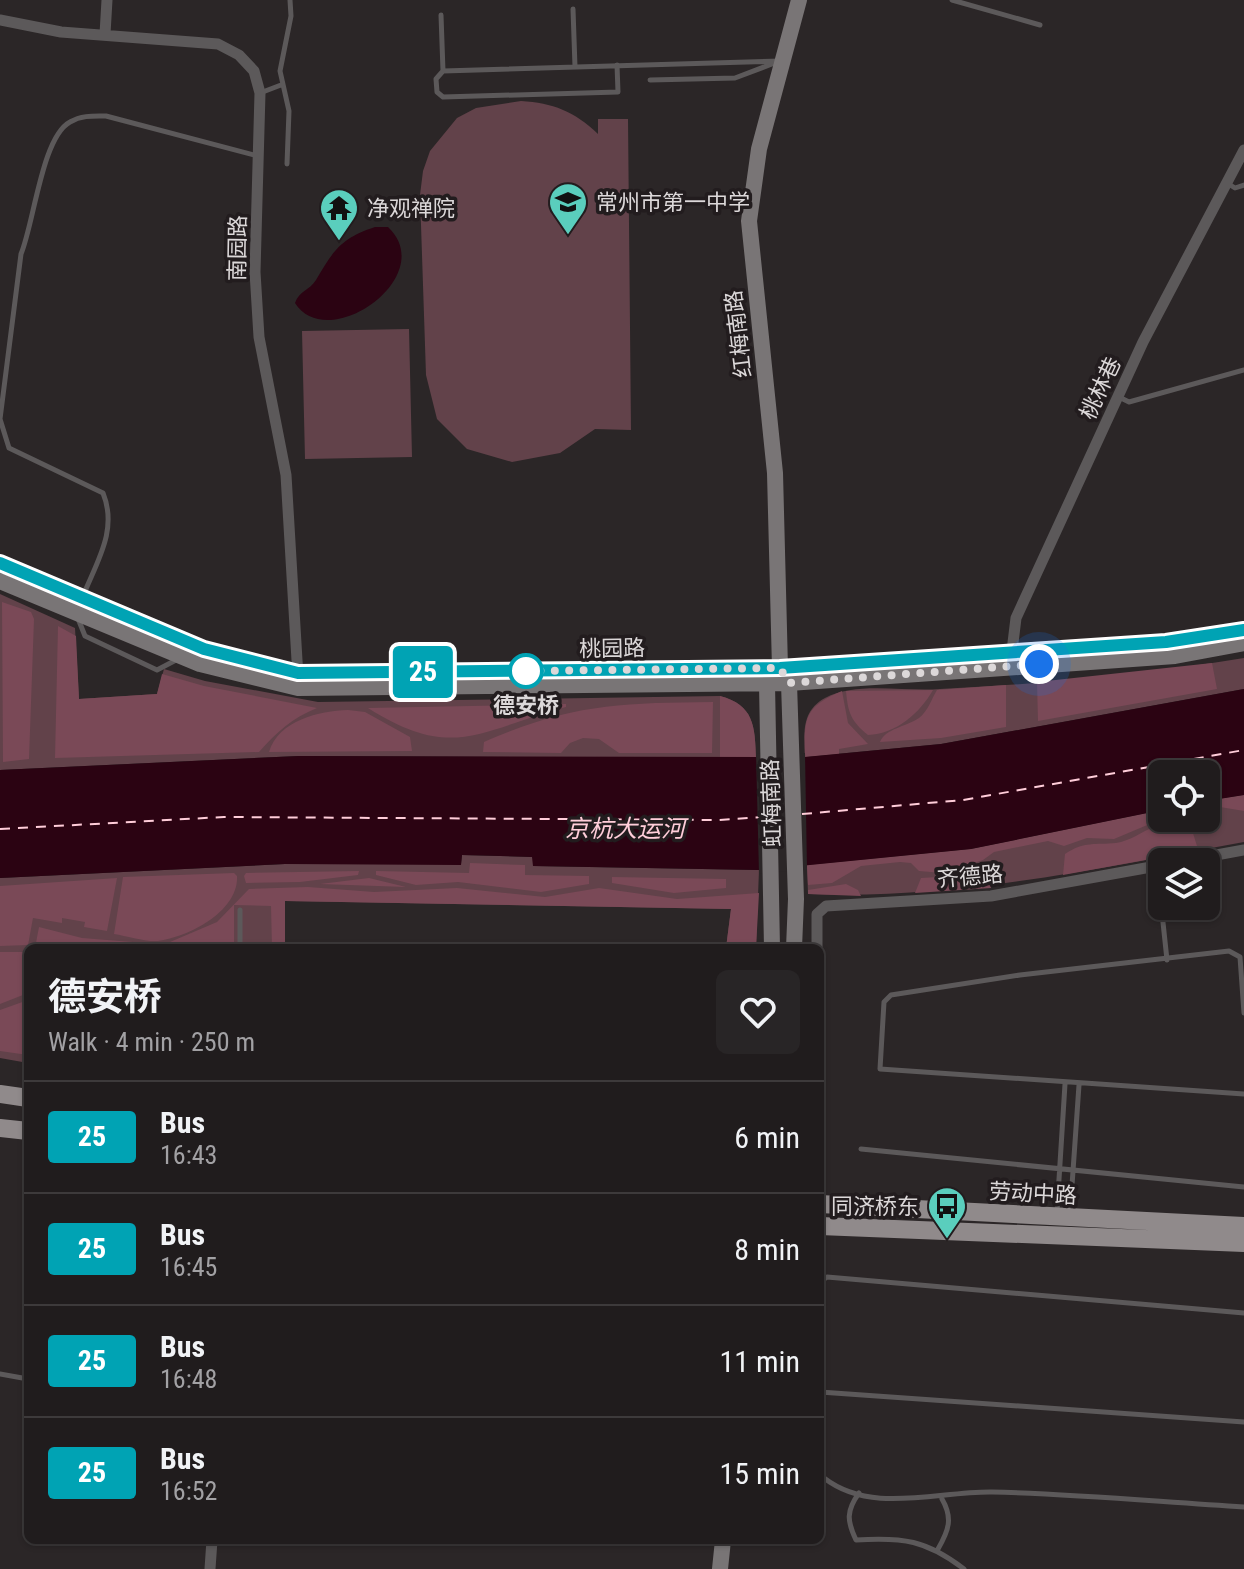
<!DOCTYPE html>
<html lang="en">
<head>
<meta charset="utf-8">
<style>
  :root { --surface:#201c1d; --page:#282526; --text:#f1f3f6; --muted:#a2a1a4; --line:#3d3a3b }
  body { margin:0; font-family:"Roboto Condensed","Noto Sans SC",sans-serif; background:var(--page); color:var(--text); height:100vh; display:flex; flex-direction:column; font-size:30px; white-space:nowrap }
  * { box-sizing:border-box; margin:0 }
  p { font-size:26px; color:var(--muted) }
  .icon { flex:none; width:44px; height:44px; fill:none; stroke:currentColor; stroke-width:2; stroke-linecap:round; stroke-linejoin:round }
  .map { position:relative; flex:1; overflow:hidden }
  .side { position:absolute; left:24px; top:944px; width:800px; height:600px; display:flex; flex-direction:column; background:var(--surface); border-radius:12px; box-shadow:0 2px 6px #0004,0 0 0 2px var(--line) }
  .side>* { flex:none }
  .badge { padding:0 16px; border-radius:6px; font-size:28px; line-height:52px }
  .fabs { position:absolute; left:1148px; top:760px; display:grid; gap:16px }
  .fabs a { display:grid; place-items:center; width:72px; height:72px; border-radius:12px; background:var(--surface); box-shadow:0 2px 6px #0004,0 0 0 2px var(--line); font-size:40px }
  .you { position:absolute; width:40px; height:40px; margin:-20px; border:6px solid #fff; border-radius:50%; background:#1a73e8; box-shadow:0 0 0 12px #1a73e833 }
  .map>.badge { position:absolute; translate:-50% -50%; box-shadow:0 0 0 4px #fff }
  .round { display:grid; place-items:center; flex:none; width:84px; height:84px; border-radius:12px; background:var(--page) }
  .summary { display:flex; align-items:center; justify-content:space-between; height:136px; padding:0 24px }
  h1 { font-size:38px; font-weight:700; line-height:60px }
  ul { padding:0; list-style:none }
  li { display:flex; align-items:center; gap:24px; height:112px; padding:0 24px; border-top:2px solid var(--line) }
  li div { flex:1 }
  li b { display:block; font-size:30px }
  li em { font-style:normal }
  li .badge { min-width:88px; font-weight:700; text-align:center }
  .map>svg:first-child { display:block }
</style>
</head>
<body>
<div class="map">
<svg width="1244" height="1569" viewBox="0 0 1244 1569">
  <rect width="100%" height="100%" fill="#2b2627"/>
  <path fill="#62424a" d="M 521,101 C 553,103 574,111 598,134 L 598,119 L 628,119 L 631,430 L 595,429 L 560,453 L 512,462 L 467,449 L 437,419 L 426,375 L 420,195 L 423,171 L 430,151 L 457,118 L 476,108 Z
    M 409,329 L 412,457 L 305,459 L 302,331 Z
    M 0,594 L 75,628 L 79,699 L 157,694 L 164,669 L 205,681 L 318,702 L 720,696 C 754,705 755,726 756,758 L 299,756 L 0,770 Z
    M 1244,658 L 1244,689 L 941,744 L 805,757 C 804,734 801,711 825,698 C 856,681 905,692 940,689 C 1042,684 1143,675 1244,658 Z
    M 1244,795 L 1244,842 C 1099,868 956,900 808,894 L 807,865 L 971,849 L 1162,810 L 1162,818 L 1206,818 L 1206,801 Z
    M 462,855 L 533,857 L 533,866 L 759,870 L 756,948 L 726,948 L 731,909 L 285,901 L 285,948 L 28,948 L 28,1063 L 0,1058 L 0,878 L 285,864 L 461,864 Z"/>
  <path fill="#7a4957" d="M 2,602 L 31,612 L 34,619 L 29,759 L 3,762 Z
    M 58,626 L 76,636 L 79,699 L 157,694 L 162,674 L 204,686 L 317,708 C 292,718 277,732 259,752 L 55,758 Z
    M 1212,663 L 1217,689 L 1038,721 L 1037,682 Z
    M 1006,685 L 1006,727 L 941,738 L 880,742 C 886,728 906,727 919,718 C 928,711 931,700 937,690 Z
    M 933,690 C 920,713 896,734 868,735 C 851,721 848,713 846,691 Z
    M 842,691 L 848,723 L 868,744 L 839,749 L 839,754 L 805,757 C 804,718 804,707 842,691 Z
    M 720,696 C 754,705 755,726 756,758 L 720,759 Z
    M 713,702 L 712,753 L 619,753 L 599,739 L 583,738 L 570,743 L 561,753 L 483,752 L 484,742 C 571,704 619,703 713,702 Z
    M 566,704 L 566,707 C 480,730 453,762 368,708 Z
    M 348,710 L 365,712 L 410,737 L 412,751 L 269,752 C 279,720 319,711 348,710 Z
    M 1244,795 L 1244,811 L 1220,807 L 1206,811 L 1206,801 Z
    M 1162,810 L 1162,818 L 1195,818 L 1183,822 L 1152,823 L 1114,839 L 1087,838 L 1064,846 L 1048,841 L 994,852 L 983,860 L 943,873 L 919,871 L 911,863 L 900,862 L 861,866 L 832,883 L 808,885 L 807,865 L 971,849 Z
    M 1154,827 L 1192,830 L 1197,846 L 1194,851 L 1063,875 L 1065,854 C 1084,841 1096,845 1116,843 C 1130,841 1141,832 1154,827 Z
    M 470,863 L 525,865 L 525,875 L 589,876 L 589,884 L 541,892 L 458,882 L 416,885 L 376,875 L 376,871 L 469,873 Z
    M 976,867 L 988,873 L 991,888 L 915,893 L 921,878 L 956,876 Z
    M 359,871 L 358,875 L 300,882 L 246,883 L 244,876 L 246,873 Z
    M 234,873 L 237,876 C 239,911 189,937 158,941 C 145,942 127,936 114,934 L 123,877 Z
    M 612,877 L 726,879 L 726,888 L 674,893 L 612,883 Z
    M 117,878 L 107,931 L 84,927 L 85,922 L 62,918 L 62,923 L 33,918 L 28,945 L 0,946 L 0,886 Z
    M 369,878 L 406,887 L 320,884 Z
    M 846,884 L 858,890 L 861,896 L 808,894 L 808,890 Z
    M 308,887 L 374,892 L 457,888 L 545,897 L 599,888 L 677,899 L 759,893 L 756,948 L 726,948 L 731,909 L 285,901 L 285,948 L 272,948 L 271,906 L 234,905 L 234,948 L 163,945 L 217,922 L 249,889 Z
    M 39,927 L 82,938 L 145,943 L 146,947 L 35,948 Z
    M 0,952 L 28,952 L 28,993 L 0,1004 Z
    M 28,1000 L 28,1055 L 0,1051 L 0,1010 Z"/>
  <path fill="#2b0312" d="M 375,227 L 388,227 C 440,276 328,355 295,303 C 299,291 310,290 316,280 C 333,251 341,238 375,227 Z
    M 1244,689 L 1244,795 L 1206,801 L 1206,774 L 1162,774 L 1162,810 L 971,849 L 759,870 L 533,866 L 532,857 L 462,855 L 461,865 L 285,864 L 0,878 L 0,770 L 299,756 L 805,757 L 941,744 Z"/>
  <path fill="#2b2627" d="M 805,753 L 807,869 L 759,874 L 756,754 Z"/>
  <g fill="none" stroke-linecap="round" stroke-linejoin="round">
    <path stroke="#ffcdd9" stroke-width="2" stroke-dasharray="10 8" stroke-linecap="butt" d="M 802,814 L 963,800 L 1244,750
      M 0,829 L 224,817 L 719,820 L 764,817"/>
    <path stroke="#5c595a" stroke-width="5" d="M 952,0 L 1040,25
      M 573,9 L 575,67
      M 441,15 L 443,71
      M 617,65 L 618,92 L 443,97 L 437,92 L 436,79 L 443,71 L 781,61
      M 650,80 L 735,78 L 777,62
      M 260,93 L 281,85
      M 287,164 L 289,111 L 280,71 L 291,16 L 290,0
      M 1227,183 L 1235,188 L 1244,185
      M 1119,397 L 1129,402 L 1244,370
      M 83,596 C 97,561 118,530 103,493 L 9,448 L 0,419 L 21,254 C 34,223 42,137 70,122 C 82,115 94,116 106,116 L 258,156
      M 77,616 L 85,636 L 157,670 L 178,659
      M 1157,866 L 1167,960
      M 240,948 L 240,910
      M 1244,1013 L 1240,957 L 1229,951 L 1020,975 L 891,995 L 884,1002 L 880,1069 L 1244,1094
      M 861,1149 L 1244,1187
      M 1057,1211 L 1065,1084
      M 1070,1214 L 1079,1085
      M 820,1282 L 827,1277 L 1244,1313
      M 0,1374 L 28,1379
      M 820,1392 L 1244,1422
      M 824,1478 C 872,1515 937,1491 992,1492 C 1076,1494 1160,1502 1244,1507
      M 859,1493 C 846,1511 847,1521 856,1540 C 903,1537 926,1540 964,1569
      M 938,1549 C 949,1530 953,1518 942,1499"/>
    <path stroke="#5c595a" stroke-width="11" d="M 0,20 L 61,32 L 218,44 L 239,55 L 254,71 L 260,93 L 255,272 L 259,337 L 286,475 L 298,677
      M 105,34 L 107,0
      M 1012,651 L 1016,618 L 1143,342 L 1244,150
      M 1178,862 L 1244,850
      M 817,948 L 817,914 L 826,906 L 991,896 L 1162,865
      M 210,1569 L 212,1540"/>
    <path stroke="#797576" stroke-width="16" d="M 0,563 L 204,649 L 298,673 L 780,668 L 1166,642 L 1244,630
      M 0,581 L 200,664 L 298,688 L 789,683 L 1175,656 L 1244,643
      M 772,948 L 767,684 L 774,676
      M 794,948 L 796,899 L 789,683 L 780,668 L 775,473 L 749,221 L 759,149 L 799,0
      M 720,1569 L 723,1540"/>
    <path stroke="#908a8b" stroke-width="18" d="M 0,1094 L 28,1098
      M 0,1128 L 28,1131
      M 820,1204 L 1244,1226
      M 820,1226 L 1244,1243"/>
  </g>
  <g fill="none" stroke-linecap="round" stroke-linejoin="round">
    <g stroke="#fff" stroke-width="18">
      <path id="line" d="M 0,563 L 204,649 L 298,673 L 780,668 L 1166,642 L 1244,630"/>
    </g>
    <use href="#line" stroke="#00a3b4" stroke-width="12"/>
    <path stroke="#dcd8d9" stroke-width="8" stroke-dasharray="0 14.4" d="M 526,671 L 780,668 L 789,683 L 1039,664"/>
  </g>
  <defs>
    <g id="school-pin" transform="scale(2)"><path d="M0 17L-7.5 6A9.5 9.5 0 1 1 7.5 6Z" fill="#5acebd" stroke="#221c1e"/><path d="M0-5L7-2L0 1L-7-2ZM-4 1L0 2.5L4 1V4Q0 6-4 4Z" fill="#111"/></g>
    <g id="temple-pin" transform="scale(2)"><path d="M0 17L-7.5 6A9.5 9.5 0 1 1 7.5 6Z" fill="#5acebd" stroke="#221c1e"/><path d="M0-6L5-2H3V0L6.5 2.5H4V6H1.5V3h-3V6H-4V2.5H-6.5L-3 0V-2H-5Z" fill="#111"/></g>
    <g id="bus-pin" transform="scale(2)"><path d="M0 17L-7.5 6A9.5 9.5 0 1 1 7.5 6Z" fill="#5acebd" stroke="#221c1e"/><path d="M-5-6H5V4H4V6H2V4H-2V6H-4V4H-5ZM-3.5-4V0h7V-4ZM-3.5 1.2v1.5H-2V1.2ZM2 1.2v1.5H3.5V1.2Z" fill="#111"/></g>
  </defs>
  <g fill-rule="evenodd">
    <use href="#school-pin" x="568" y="202"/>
    <use href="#temple-pin" x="339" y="208"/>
    <use href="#bus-pin" x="947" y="1206"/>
  </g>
  <circle fill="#fff" stroke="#00a3b4" stroke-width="4" cx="526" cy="671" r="16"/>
  <g text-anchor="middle" stroke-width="7" stroke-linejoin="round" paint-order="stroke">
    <g font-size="22" fill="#dcd8d9" stroke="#221c1e" text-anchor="start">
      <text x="596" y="210">常州市第一中学</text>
      <text x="367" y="216">净观禅院</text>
      <text x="919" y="1214" text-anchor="end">同济桥东</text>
    </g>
    <g font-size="22" fill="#dcd8d9" stroke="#221c1e">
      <text transform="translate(237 248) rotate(-89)" y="8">南园路</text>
      <text transform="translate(738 334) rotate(-97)" y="8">红梅南路</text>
      <text transform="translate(1100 388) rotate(-65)" y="8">桃林巷</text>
      <text transform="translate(612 648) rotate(-1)" y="8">桃园路</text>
      <text transform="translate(771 803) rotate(-92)" y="8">虹梅南路</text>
      <text transform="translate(970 876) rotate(-5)" y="8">齐德路</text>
      <text transform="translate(1033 1193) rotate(3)" y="8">劳动中路</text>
    </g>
    <g font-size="22" font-weight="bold" fill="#dcd8d9" stroke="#221c1e">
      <text x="526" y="713">德安桥</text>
    </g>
    <g font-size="24" font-style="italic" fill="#ffcdd9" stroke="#221c1e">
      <text x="625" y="837">京杭大运河</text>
    </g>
  </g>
</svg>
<div class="fabs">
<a><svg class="icon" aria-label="locate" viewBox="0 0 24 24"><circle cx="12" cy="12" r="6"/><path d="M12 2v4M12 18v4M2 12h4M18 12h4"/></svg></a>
<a><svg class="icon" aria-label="layers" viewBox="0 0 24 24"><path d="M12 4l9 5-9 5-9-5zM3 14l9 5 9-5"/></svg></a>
</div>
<div class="you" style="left:1039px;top:664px"></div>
<b class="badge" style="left:423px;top:672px;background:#00a3b4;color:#fff">25</b>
<section class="side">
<div class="summary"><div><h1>德安桥</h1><p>Walk · 4 min · 250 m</p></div><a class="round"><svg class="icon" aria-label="heart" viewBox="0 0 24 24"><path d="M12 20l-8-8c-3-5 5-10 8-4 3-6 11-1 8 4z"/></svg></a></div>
<ul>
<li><span class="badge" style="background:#00a3b4;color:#fff">25</span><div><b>Bus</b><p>16:43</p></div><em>6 min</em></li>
<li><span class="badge" style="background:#00a3b4;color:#fff">25</span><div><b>Bus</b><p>16:45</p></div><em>8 min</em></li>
<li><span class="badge" style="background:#00a3b4;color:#fff">25</span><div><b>Bus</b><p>16:48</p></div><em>11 min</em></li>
<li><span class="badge" style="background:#00a3b4;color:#fff">25</span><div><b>Bus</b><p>16:52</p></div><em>15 min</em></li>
</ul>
</section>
</div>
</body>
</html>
